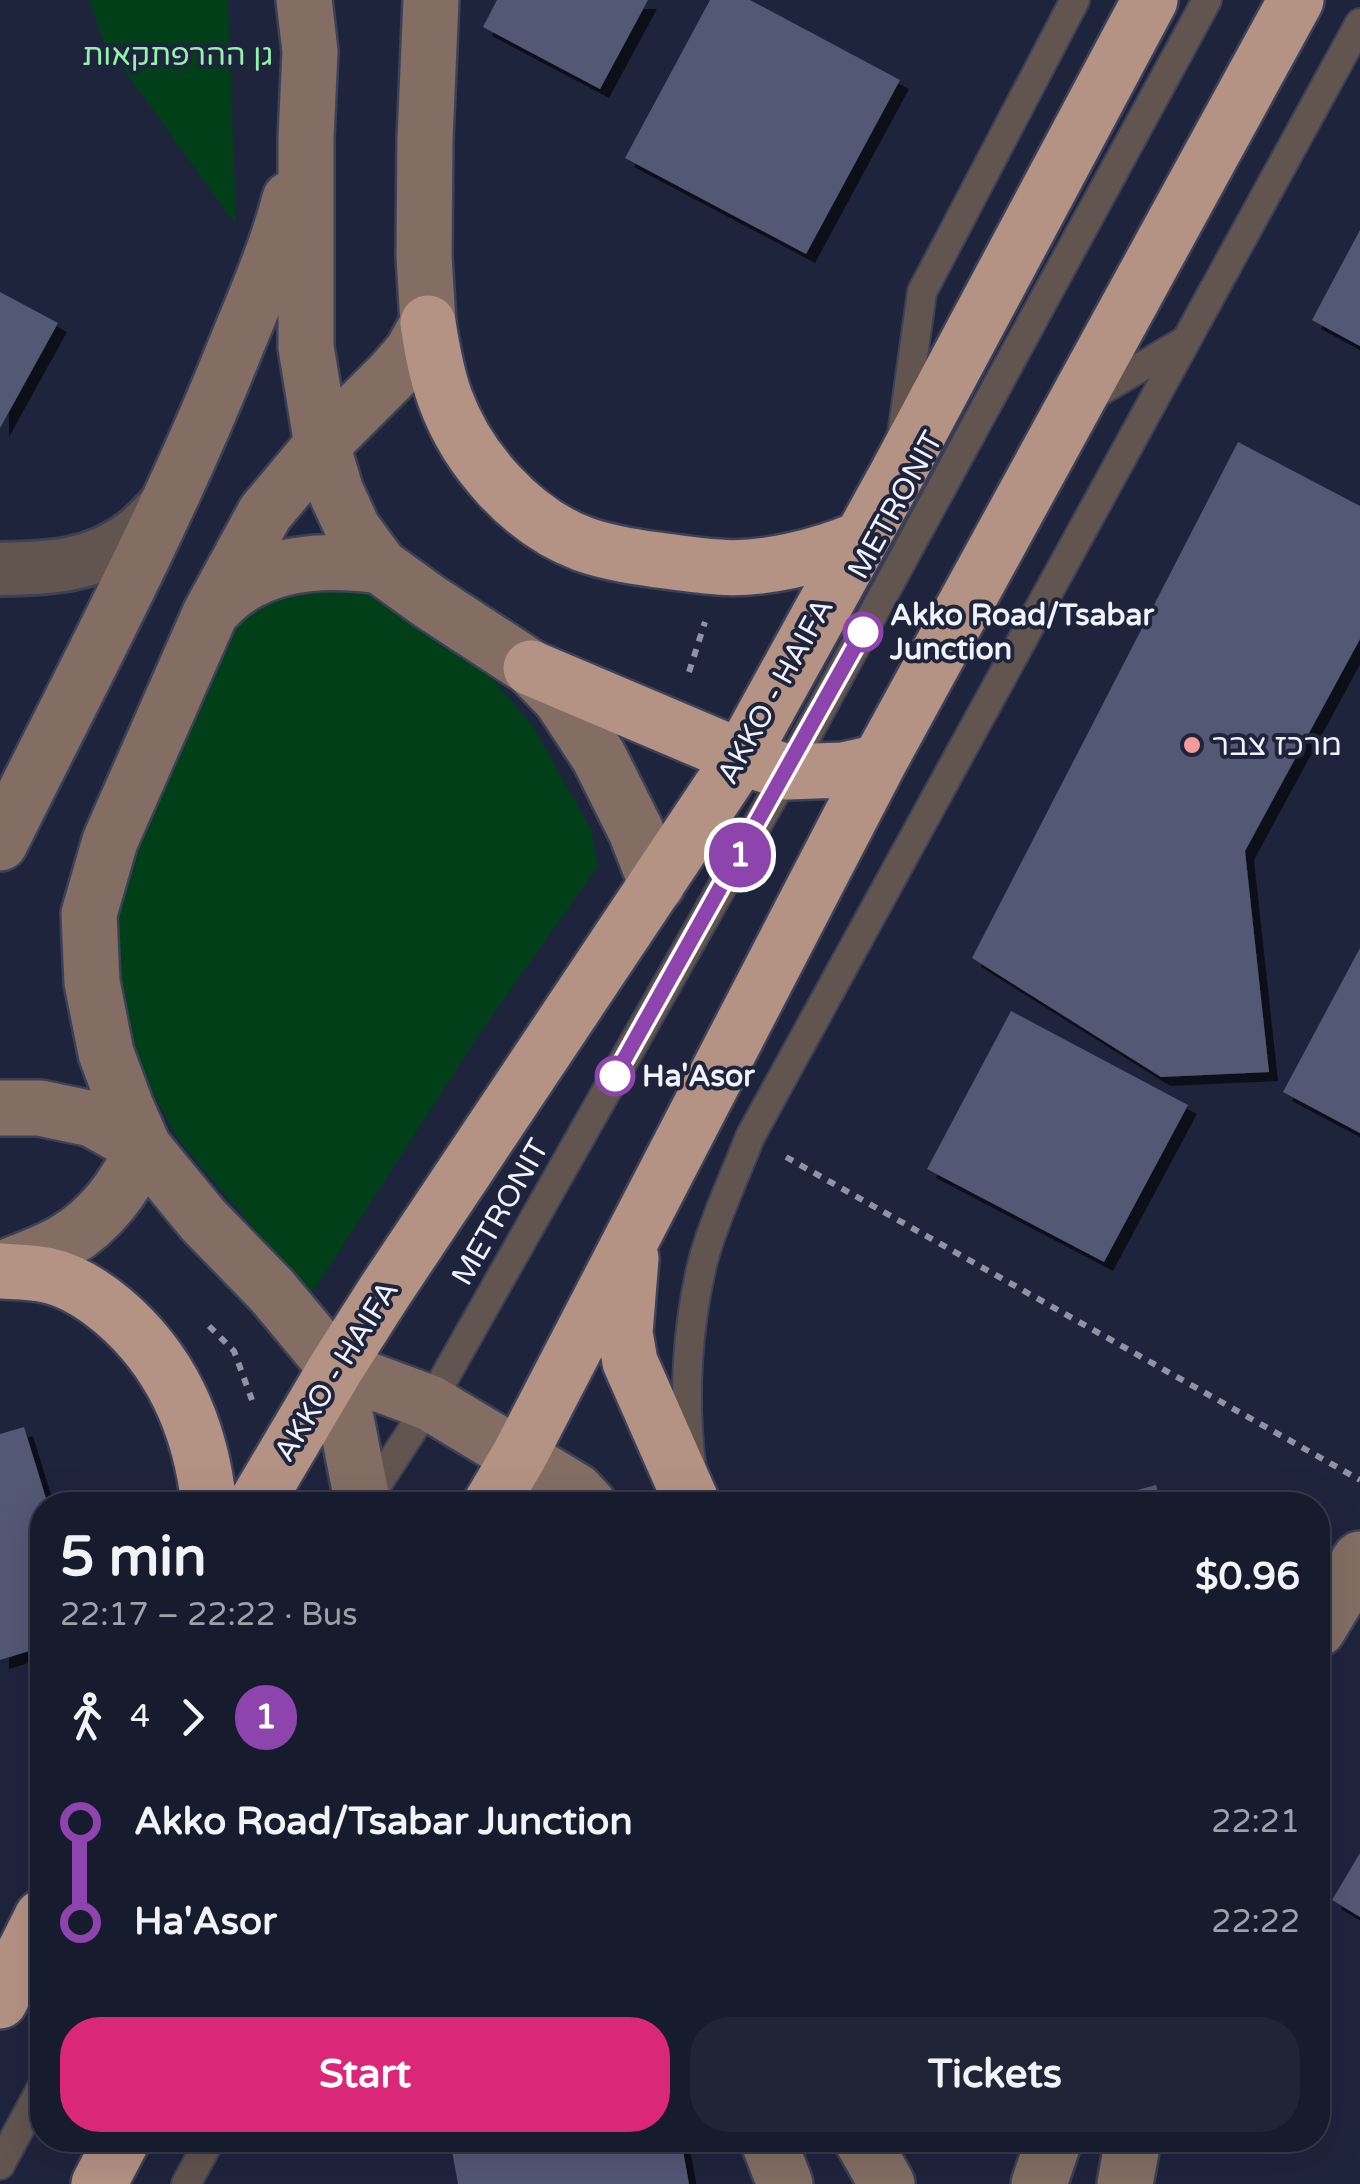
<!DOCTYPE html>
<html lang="en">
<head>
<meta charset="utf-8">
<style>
  :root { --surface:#171b2e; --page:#202436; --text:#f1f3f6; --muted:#9ea1aa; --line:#36394a; --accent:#db2777 }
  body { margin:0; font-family:"Varela Round","Noto Sans Hebrew",sans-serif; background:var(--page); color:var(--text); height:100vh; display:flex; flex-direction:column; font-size:38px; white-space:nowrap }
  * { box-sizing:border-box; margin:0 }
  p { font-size:32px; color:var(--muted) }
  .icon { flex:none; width:55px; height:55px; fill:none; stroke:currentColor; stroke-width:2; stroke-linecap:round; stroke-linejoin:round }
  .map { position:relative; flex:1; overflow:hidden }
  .drawer { position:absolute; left:30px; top:1492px; width:1300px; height:660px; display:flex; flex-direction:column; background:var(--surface); border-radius:40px; box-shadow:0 10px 40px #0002,0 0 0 2px var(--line) }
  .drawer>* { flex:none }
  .badge { padding:0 20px; border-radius:32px; font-size:35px; line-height:65px }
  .map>.badge { position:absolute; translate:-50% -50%; box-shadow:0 0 0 5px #fff }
  .legs { display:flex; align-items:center; gap:15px; height:110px; padding:0 30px; font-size:32px }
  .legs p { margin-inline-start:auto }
  .overview { display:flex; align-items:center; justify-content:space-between; height:170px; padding:0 30px }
  h1 { font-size:55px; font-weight:700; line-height:75px }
  .button { display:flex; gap:20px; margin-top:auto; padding:20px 30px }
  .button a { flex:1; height:115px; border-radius:40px; background:var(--accent); color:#fff; font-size:40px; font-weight:700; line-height:115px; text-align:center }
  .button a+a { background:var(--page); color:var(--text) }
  ul { padding:0 30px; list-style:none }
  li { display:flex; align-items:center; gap:35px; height:100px; font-size:38px }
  li i { display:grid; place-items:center; width:15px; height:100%; margin:0 12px; background:currentColor }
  li i::after { content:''; width:25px; height:25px; margin:-12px; border:8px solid; border-radius:50%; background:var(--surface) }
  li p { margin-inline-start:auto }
  li:first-child i { background:linear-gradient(#0000 50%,currentColor 0) }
  li:last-child i { background:linear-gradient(currentColor 50%,#0000 0) }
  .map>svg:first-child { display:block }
</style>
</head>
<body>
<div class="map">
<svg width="1360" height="2184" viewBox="0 0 1360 2184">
  <defs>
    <filter id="shadow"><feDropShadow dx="9" dy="9" stdDeviation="0" flood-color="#0009"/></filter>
  </defs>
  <rect width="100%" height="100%" fill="#1f243d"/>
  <path fill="#003f18" d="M 89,0 L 228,0 L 236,225 L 104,42 Z
    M 348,588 L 391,595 L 462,649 L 498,685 L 534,728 L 591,830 L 598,866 L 480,1033 L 311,1295 L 181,1143 L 139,1070 L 118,998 L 111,913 L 123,854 L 227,626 L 271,594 Z"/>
  <path fill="#525874" filter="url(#shadow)" d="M 497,0 L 648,0 L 600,89 L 483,27 Z
    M 710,0 L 750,0 L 900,80 L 806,254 L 625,158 Z
    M 1360,230 L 1360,346 L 1312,320 Z
    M 0,292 L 58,323 L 0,428 Z
    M 1238,442 L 1360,506 L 1360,639 L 1245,851 L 1269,1072 L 1161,1077 L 972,958 Z
    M 1360,948 L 1360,1133 L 1283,1092 Z
    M 1011,1011 L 1188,1105 L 1104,1262 L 927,1169 Z
    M 24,1427 L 48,1505 L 42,1505 L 42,1647 L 0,1660 L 0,1434 Z
    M 1156,1485 L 1162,1505 L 1085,1505 L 1085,1504 Z
    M 1360,1853 L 1360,1917 L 1332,1900 Z
    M 450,2140 L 681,2140 L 689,2184 L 458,2184 Z"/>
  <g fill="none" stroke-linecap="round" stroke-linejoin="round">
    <g stroke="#3c4158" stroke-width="32">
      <path id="lane" d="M 1087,399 L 1183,342
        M 902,435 L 922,292 L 1075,0
        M 691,1464 C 683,1398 687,1326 703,1261 C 713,1222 735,1176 750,1137 L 1360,23
        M 365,1503 L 430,1403 L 787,772 L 1207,0
        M 0,2165 L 42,2087
        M 186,2184 L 210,2140"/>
    </g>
    <g stroke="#3c4158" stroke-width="58">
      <path id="street" d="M 0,569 C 50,568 93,567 135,535 C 147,526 158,513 169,502"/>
    </g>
    <g stroke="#3c4158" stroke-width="60">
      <path id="secondary" d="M 304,0 L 310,51 L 306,138 L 306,347 L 322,445 L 336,492 L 353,529 L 380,566 L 430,602 L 531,668 L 561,699 L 599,757 L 636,831 L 657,885
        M 215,608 C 257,561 323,558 380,566
        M 0,843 C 80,682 165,523 232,356 C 253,304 276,253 290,199
        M 0,1108 L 40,1108 L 92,1119 L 144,1148
        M 0,1270 C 21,1261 45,1253 64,1242 C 102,1220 125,1186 144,1148
        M 336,1368 L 430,1403 L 576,1491 L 589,1505
        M 363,1505 L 336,1368 L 272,1291 L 203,1220 L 144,1148 L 126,1107 L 106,1053 L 92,982 L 89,914 L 110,841 L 210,614 L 265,513 L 322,445 L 393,374 L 412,352 L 428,323 L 424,256 L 425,139 L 431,0
        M 1318,1629 L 1360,1559
        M 768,2140 L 785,2184
        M 862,2140 L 887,2184
        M 1039,2184 L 1054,2140
        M 1125,2184 L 1133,2140"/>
    </g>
    <g stroke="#3c4158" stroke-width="60">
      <path id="highway" d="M 428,323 C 432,349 436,373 445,398 C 467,459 521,521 583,544 C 611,554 643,558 673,562 C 688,564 703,566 718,567 C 762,571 820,556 860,539
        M 531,668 L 741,757 L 787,772 L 843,770 L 879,762
        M 631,1258 L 625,1333 L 630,1362 L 693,1505
        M 0,1271 C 15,1272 31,1272 46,1275 C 70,1280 94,1295 113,1311 C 172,1361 201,1429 209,1505
        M 255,1505 L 336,1368 L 385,1291 L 741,757 L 896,476 L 1150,0
        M 490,1505 L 519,1456 L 879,762 L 1296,0
        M 0,2001 L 42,1917
        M 99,2184 L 122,2140"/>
    </g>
    <path stroke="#8f93a4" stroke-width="6" stroke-dasharray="8 8" stroke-linecap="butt" d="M 689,672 L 705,622
      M 786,1157 L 1360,1480
      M 209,1326 L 234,1351 L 252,1400"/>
    <use href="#lane" stroke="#62544e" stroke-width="28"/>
    <use href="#street" stroke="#62544e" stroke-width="52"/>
    <use href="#secondary" stroke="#846e64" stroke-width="55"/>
    <use href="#highway" stroke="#b59384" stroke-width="55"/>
  </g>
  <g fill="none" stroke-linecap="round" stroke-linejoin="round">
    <g stroke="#fff" stroke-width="22">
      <path id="line-1" d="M 615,1076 L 863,632"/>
    </g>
    <use href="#line-1" stroke="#8e44ad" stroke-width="15"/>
  </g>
  <g fill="#fff" stroke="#8e44ad" stroke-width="5">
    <circle cx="863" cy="632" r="18"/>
    <circle cx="615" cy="1076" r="18"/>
  </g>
  <circle fill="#f59b9a" stroke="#1f243d" stroke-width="4" cx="1192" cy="745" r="10"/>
  <g text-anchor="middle" stroke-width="8" stroke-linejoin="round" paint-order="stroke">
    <g font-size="30" fill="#94f3aa" stroke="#1f243d">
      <text x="178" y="65">גן ההרפתקאות</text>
    </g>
    <g font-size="30" fill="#f0f3fd" stroke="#1f243d">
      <text transform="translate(895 505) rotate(-61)" y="10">METRONIT</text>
      <text transform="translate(775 691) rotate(-61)" y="10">AKKO - HAIFA</text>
      <text transform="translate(500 1212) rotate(-60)" y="10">METRONIT</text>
      <text transform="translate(336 1371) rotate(-58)" y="10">AKKO - HAIFA</text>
    </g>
    <g font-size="30" font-weight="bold" fill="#f0f3fd" stroke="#1f243d" text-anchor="start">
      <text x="890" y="625">Akko Road/Tsabar<tspan x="890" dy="34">Junction</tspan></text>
      <text x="642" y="1086">Ha'Asor</text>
    </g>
    <g font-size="30" fill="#f0f3fd" stroke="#1f243d" text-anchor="start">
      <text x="1212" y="755">מרכז צבר</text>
    </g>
  </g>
</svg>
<b class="badge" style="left:740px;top:855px;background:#8e44ad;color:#fff">1</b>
<section class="drawer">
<div class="overview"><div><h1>5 min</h1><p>22:17 – 22:22 · Bus</p></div><b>$0.96</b></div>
<div class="legs"><svg class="icon" aria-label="walk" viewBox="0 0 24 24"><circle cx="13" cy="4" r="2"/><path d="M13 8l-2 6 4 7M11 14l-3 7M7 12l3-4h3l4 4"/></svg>4<svg class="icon" aria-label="forward" viewBox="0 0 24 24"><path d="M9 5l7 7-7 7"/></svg><b class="badge" style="background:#8e44ad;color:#fff">1</b></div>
<ul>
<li><i style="color:#8e44ad"></i><b>Akko Road/Tsabar Junction</b><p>22:21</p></li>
<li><i style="color:#8e44ad"></i><b>Ha'Asor</b><p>22:22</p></li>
</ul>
<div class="button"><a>Start</a><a>Tickets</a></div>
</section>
</div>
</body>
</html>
